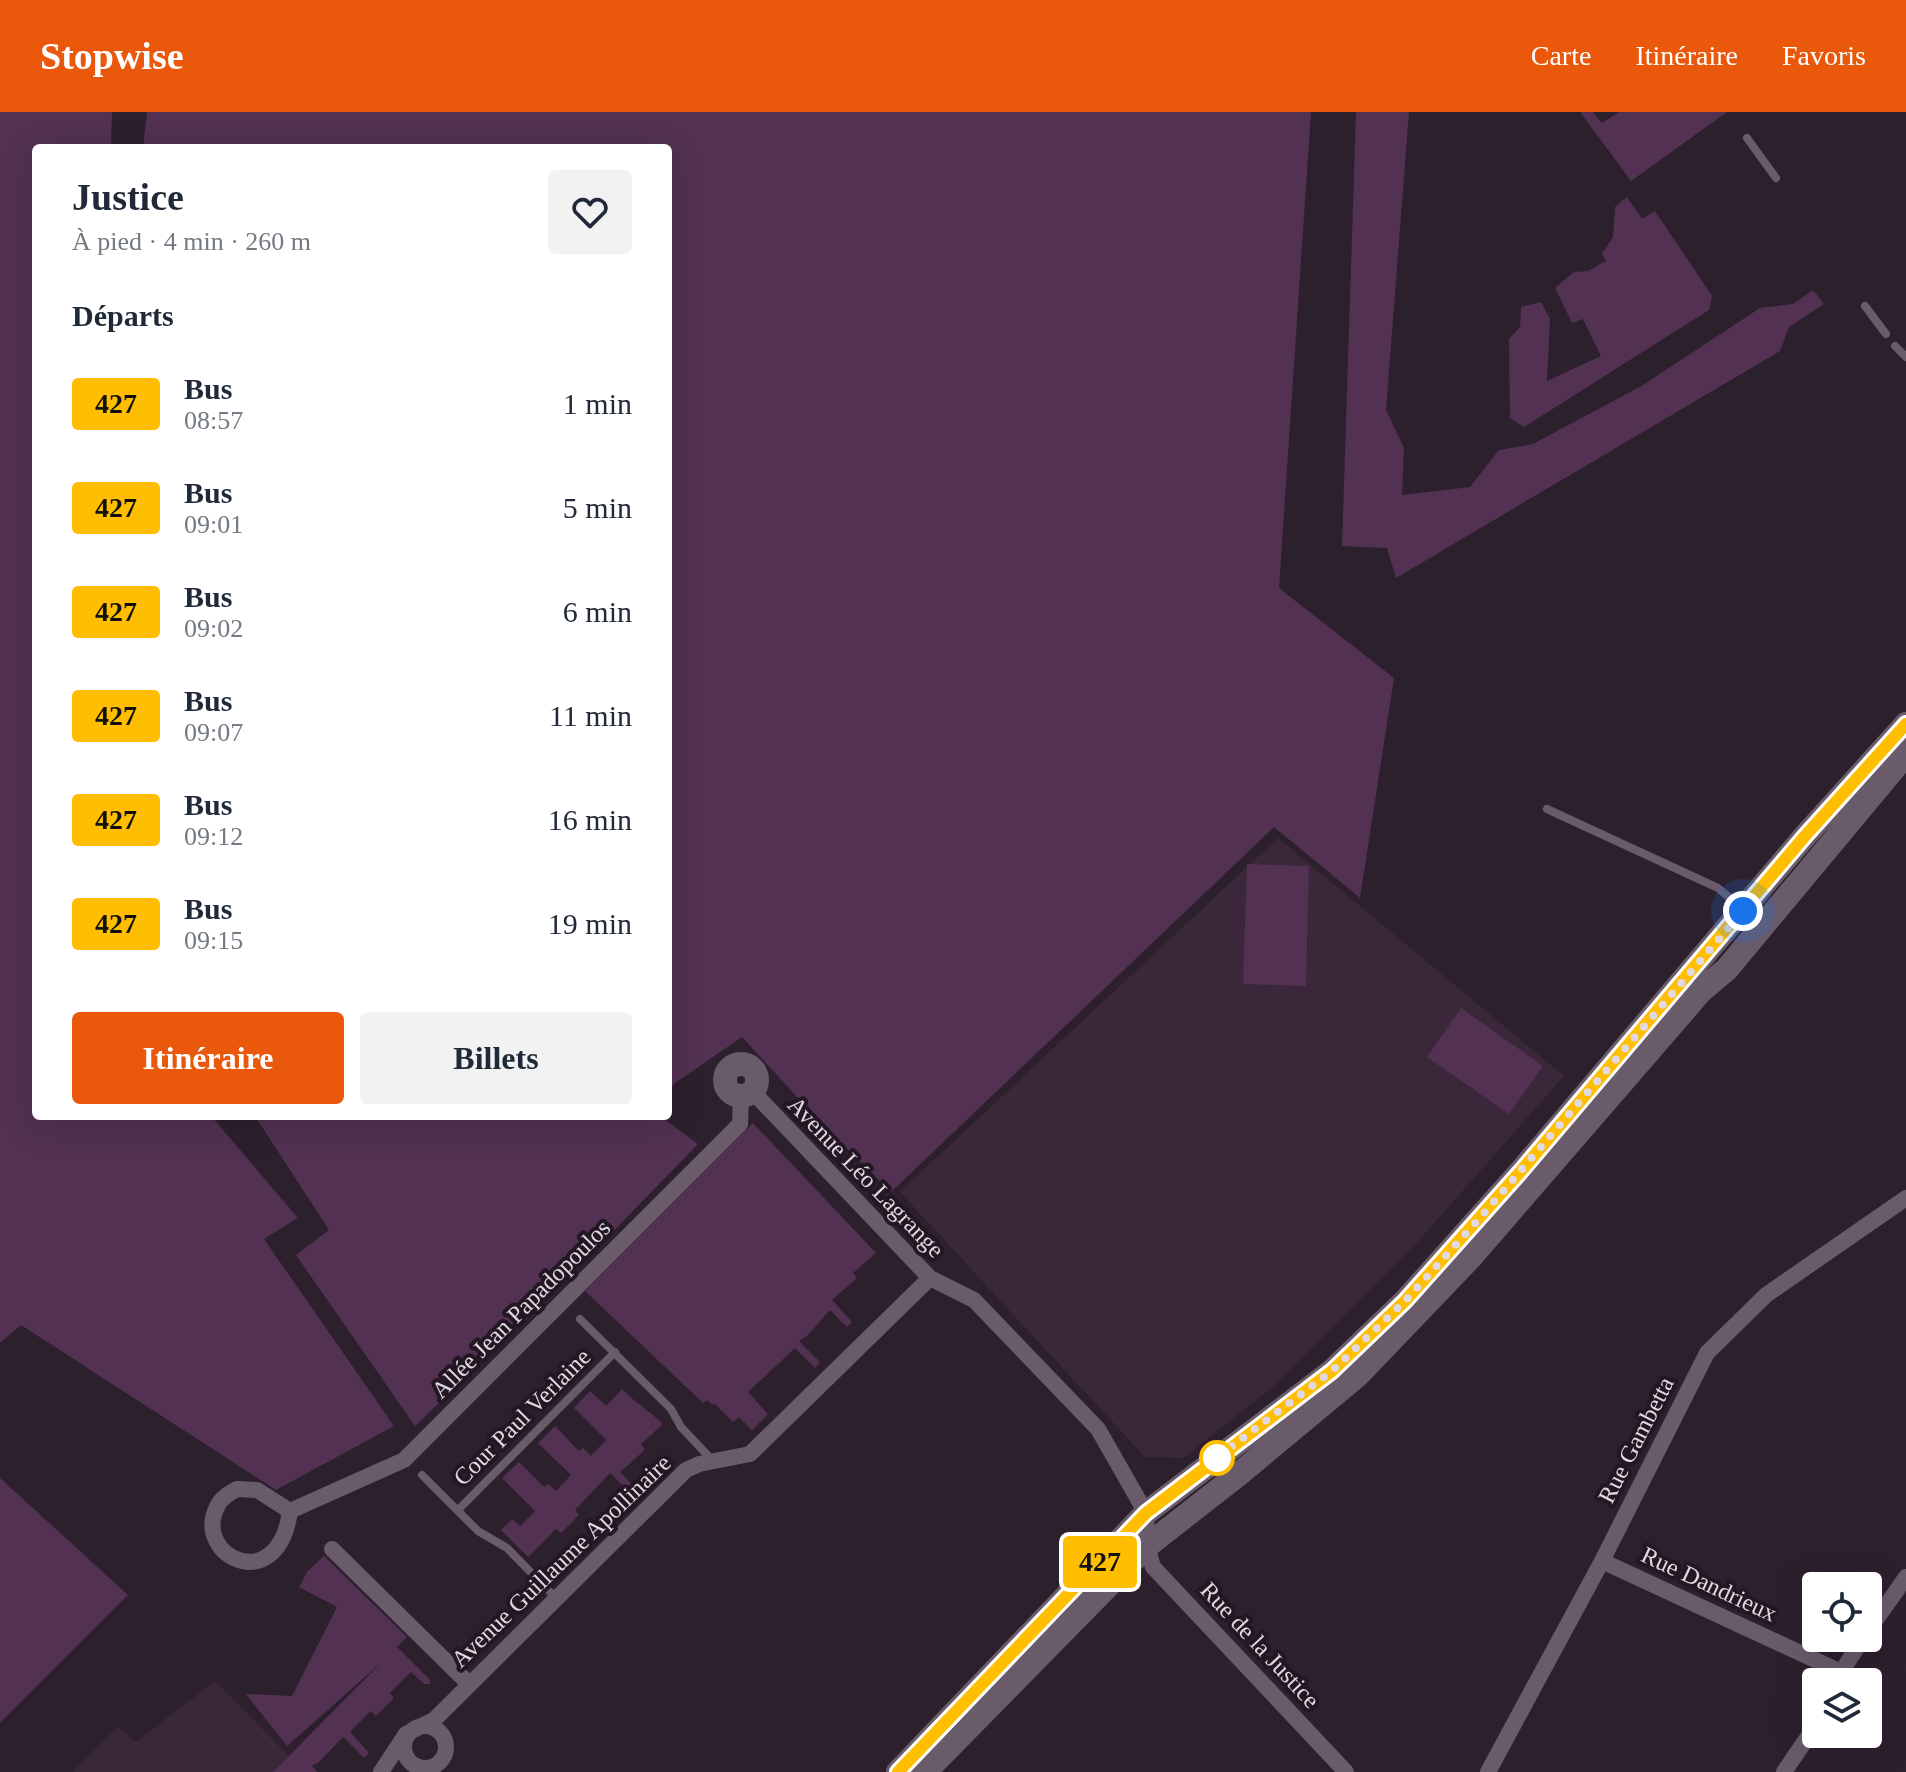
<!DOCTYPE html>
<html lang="fr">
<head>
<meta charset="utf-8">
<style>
  :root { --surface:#fff; --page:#f2f2f3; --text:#1f2937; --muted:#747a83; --accent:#ea580c }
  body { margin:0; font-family:"Times New Roman",serif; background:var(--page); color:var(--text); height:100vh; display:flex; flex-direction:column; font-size:30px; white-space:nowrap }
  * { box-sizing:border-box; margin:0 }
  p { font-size:26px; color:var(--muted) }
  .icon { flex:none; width:44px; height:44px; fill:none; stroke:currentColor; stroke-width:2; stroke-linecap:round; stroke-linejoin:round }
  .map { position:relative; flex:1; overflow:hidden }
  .side { position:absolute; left:32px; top:32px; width:640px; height:976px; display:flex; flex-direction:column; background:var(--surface); border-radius:8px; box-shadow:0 8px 32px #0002 }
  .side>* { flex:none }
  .badge { padding:0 16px; border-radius:6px; font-size:28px; line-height:52px }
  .buttons { position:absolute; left:1802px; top:1460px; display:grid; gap:16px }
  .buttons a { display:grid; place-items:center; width:80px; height:80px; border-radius:8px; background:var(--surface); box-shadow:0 8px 32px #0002; font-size:40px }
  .you { position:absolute; width:40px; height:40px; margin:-20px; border:6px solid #fff; border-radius:50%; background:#1a73e8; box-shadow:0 0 0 12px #1a73e833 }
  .map>.badge { position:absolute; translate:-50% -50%; box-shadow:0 0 0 4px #fff }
  h2 { padding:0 40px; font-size:30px; line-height:72px }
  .round { display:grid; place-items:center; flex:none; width:84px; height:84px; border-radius:8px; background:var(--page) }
  .summary { display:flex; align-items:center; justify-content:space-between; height:136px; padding:0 40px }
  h1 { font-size:38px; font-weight:800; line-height:60px }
  .button { display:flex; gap:16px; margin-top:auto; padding:16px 40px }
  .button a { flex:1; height:92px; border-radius:8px; background:var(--accent); color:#fff; font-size:32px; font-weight:800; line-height:92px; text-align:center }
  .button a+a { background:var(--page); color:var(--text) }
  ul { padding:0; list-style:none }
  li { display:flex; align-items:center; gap:24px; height:104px; padding:0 40px }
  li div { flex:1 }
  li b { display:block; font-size:30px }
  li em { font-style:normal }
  li .badge { min-width:88px; font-weight:700; text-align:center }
  header { display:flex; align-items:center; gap:48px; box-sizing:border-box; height:112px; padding:0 40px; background:var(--accent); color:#fff }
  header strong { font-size:38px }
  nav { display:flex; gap:44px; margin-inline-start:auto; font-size:28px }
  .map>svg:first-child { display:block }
</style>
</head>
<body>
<header>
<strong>Stopwise</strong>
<nav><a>Carte</a><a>Itinéraire</a><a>Favoris</a></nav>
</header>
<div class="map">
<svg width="1906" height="1660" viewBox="0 0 1906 1660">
  <rect width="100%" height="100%" fill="#2d202d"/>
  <path fill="#3a283a" d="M 1278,726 L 1564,964 L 1422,1125 L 1268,1279 L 1183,1346 L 1145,1345 L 900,1080 Z
    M 215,1569 L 289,1644 L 273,1660 L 73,1660 L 118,1615 L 136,1630 Z"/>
  <path fill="#523153" d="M 0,0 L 112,0 L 111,36 L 36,36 L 36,1004 L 211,1004 L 298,1106 L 264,1127 L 394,1314 L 276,1378 L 21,1213 L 0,1231 Z
    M 147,0 L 1311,0 L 1279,476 L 1394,566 L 1360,786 L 1274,715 L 891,1080 L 823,1013 L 742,925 L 675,971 L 668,981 L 668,36 L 143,36 Z
    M 1356,0 L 1409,0 L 1386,298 L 1404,336 L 1402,383 L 1470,375 L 1499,338 L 1533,332 L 1643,273 L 1760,196 L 1793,192 L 1813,178 L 1824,192 L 1789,215 L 1780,239 L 1396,466 L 1387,436 L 1342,434 Z
    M 1580,0 L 1593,0 L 1602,11 L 1619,0 L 1727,0 L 1631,69 Z
    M 1627,85 L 1642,107 L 1655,99 L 1712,184 L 1709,198 L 1524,315 L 1510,306 L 1509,227 L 1520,215 L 1521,195 L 1541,190 L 1550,207 L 1547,269 L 1601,244 L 1583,207 L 1572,211 L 1555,176 L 1574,160 L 1588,159 L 1606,149 L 1602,142 L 1613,125 L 1615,95 Z
    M 1247,752 L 1309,754 L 1306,874 L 1243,872 Z
    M 1461,896 L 1543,954 L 1509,1002 L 1427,945 Z
    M 255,1004 L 660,1004 L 698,1032 L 562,1172 L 415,1314 L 296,1143 L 329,1118 Z
    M 753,1011 L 876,1141 L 853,1161 L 857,1166 L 832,1188 L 852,1210 L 847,1215 L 830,1198 L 807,1224 L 799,1229 L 820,1250 L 815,1256 L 795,1236 L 748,1280 L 768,1302 L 752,1318 L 739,1305 L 733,1310 L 715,1292 L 713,1293 L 707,1288 L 703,1291 L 585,1179 Z
    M 622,1277 C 635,1291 650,1299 663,1312 L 641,1332 L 645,1338 L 620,1360 L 636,1377 L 631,1382 L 610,1361 L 575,1398 L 579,1403 L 561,1421 L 556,1417 L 528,1445 L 501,1418 L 512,1407 L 520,1414 L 535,1399 L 502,1366 L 519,1350 L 544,1375 L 548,1372 L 556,1379 L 571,1363 L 538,1331 L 555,1314 L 579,1339 L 583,1336 L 591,1344 L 606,1328 L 574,1296 L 590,1279 L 606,1294 Z
    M 0,1366 L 128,1483 L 0,1611 Z
    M 324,1444 L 407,1525 L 397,1535 L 430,1568 L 430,1572 L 424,1572 L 411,1560 L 390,1581 L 394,1586 L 376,1604 L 371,1599 L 350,1620 L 369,1641 L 364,1646 L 343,1625 L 319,1650 L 312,1654 L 317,1660 L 273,1660 L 382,1550 L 287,1634 L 246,1582 L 292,1584 L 337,1495 L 299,1475 L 307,1460 Z"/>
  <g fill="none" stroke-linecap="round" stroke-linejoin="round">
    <path stroke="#6a5b6a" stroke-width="8" d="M 1747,26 L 1776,66
      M 1865,194 L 1886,222
      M 1895,234 L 1906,245
      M 1547,697 L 1718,776 L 1762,813
      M 580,1207 L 671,1297 L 681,1315 L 712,1348
      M 422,1363 L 478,1419 L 507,1436 L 556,1486
      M 458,1398 L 615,1240"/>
    <path stroke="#6a5b6a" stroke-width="16" d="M 753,980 L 930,1166 L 974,1188 L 1098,1317 L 1146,1401 L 1147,1434 L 1153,1455 L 1346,1660
      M 237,1377 L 257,1378 L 290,1399 C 278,1488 190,1443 218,1393 C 221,1386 230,1381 237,1377 Z
      M 290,1399 L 404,1348 L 740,1012 L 741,984
      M 332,1437 L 469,1572
      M 1602,1449 L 1839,1559
      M 1868,1519 L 1906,1465
      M 1835,1570 L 1863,1526
      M404 1635a21 21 0 1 1 42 0a21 21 0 1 1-42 0Z
      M 381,1660 L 406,1622 L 435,1607 L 686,1358 L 699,1352 L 750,1342 L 930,1166
      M 1488,1660 L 1602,1449 L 1707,1241 L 1766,1183 L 1906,1086
      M 1784,1660 L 1816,1613"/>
    <path stroke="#6a5b6a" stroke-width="24" d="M725 968a16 16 0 1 1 32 0a16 16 0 1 1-32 0Z
      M 898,1660 L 1146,1401 L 1332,1259 L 1405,1189 L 1521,1059 L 1805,724 L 1906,612
      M 925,1660 L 1147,1434 L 1239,1362 L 1358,1263 L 1471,1145 L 1701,879 L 1727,857 L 1906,642"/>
  </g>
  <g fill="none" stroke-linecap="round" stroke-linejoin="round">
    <g stroke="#fff" stroke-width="18">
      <path id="line" d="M 898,1660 L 1146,1401 L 1332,1259 L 1405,1189 L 1521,1059 L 1805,724 L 1906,612"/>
    </g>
    <use href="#line" stroke="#ffbe00" stroke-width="12"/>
    <path stroke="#e1d9e1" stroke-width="8" stroke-dasharray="0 14.4" d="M 1217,1346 L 1207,1353 L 1332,1259 L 1405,1189 L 1480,1106 L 1743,799"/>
  </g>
  <circle fill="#fff" stroke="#ffbe00" stroke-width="4" cx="1217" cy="1346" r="16"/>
  <g text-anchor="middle" stroke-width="8" stroke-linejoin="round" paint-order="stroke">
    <g font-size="24" fill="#e1d9e1" stroke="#231723">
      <text transform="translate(866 1065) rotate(46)" y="8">Avenue Léo Lagrange</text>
      <text transform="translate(521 1197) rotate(-45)" y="8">Allée Jean Papadopoulos</text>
      <text transform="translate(522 1305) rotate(-45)" y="8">Cour Paul Verlaine</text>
      <text transform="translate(1636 1328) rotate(-63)" y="8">Rue Gambetta</text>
      <text transform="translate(561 1449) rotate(-44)" y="8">Avenue Guillaume Apollinaire</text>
      <text transform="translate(1709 1472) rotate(25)" y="8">Rue Dandrieux</text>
      <text transform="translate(1260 1533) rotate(47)" y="8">Rue de la Justice</text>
    </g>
  </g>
</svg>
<div class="buttons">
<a><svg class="icon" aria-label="locate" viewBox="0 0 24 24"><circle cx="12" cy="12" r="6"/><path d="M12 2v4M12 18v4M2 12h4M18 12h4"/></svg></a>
<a><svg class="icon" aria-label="layers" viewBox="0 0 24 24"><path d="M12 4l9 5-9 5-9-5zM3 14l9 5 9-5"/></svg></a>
</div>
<div class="you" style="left:1743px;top:799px"></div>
<b class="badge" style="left:1100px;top:1450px;background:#ffbe00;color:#111">427</b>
<section class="side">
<div class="summary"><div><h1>Justice</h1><p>À pied · 4 min · 260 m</p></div><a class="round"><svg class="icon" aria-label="heart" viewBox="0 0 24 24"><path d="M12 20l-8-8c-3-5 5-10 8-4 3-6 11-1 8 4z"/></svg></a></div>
<h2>Départs</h2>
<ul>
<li><span class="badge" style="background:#ffbe00;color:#111">427</span><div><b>Bus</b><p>08:57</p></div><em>1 min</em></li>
<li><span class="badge" style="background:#ffbe00;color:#111">427</span><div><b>Bus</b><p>09:01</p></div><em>5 min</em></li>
<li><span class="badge" style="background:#ffbe00;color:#111">427</span><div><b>Bus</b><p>09:02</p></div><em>6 min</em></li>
<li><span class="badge" style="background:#ffbe00;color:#111">427</span><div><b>Bus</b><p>09:07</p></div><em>11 min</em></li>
<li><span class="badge" style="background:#ffbe00;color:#111">427</span><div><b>Bus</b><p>09:12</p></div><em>16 min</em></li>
<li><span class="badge" style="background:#ffbe00;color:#111">427</span><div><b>Bus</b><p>09:15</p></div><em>19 min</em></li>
</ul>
<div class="button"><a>Itinéraire</a><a>Billets</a></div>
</section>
</div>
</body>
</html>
